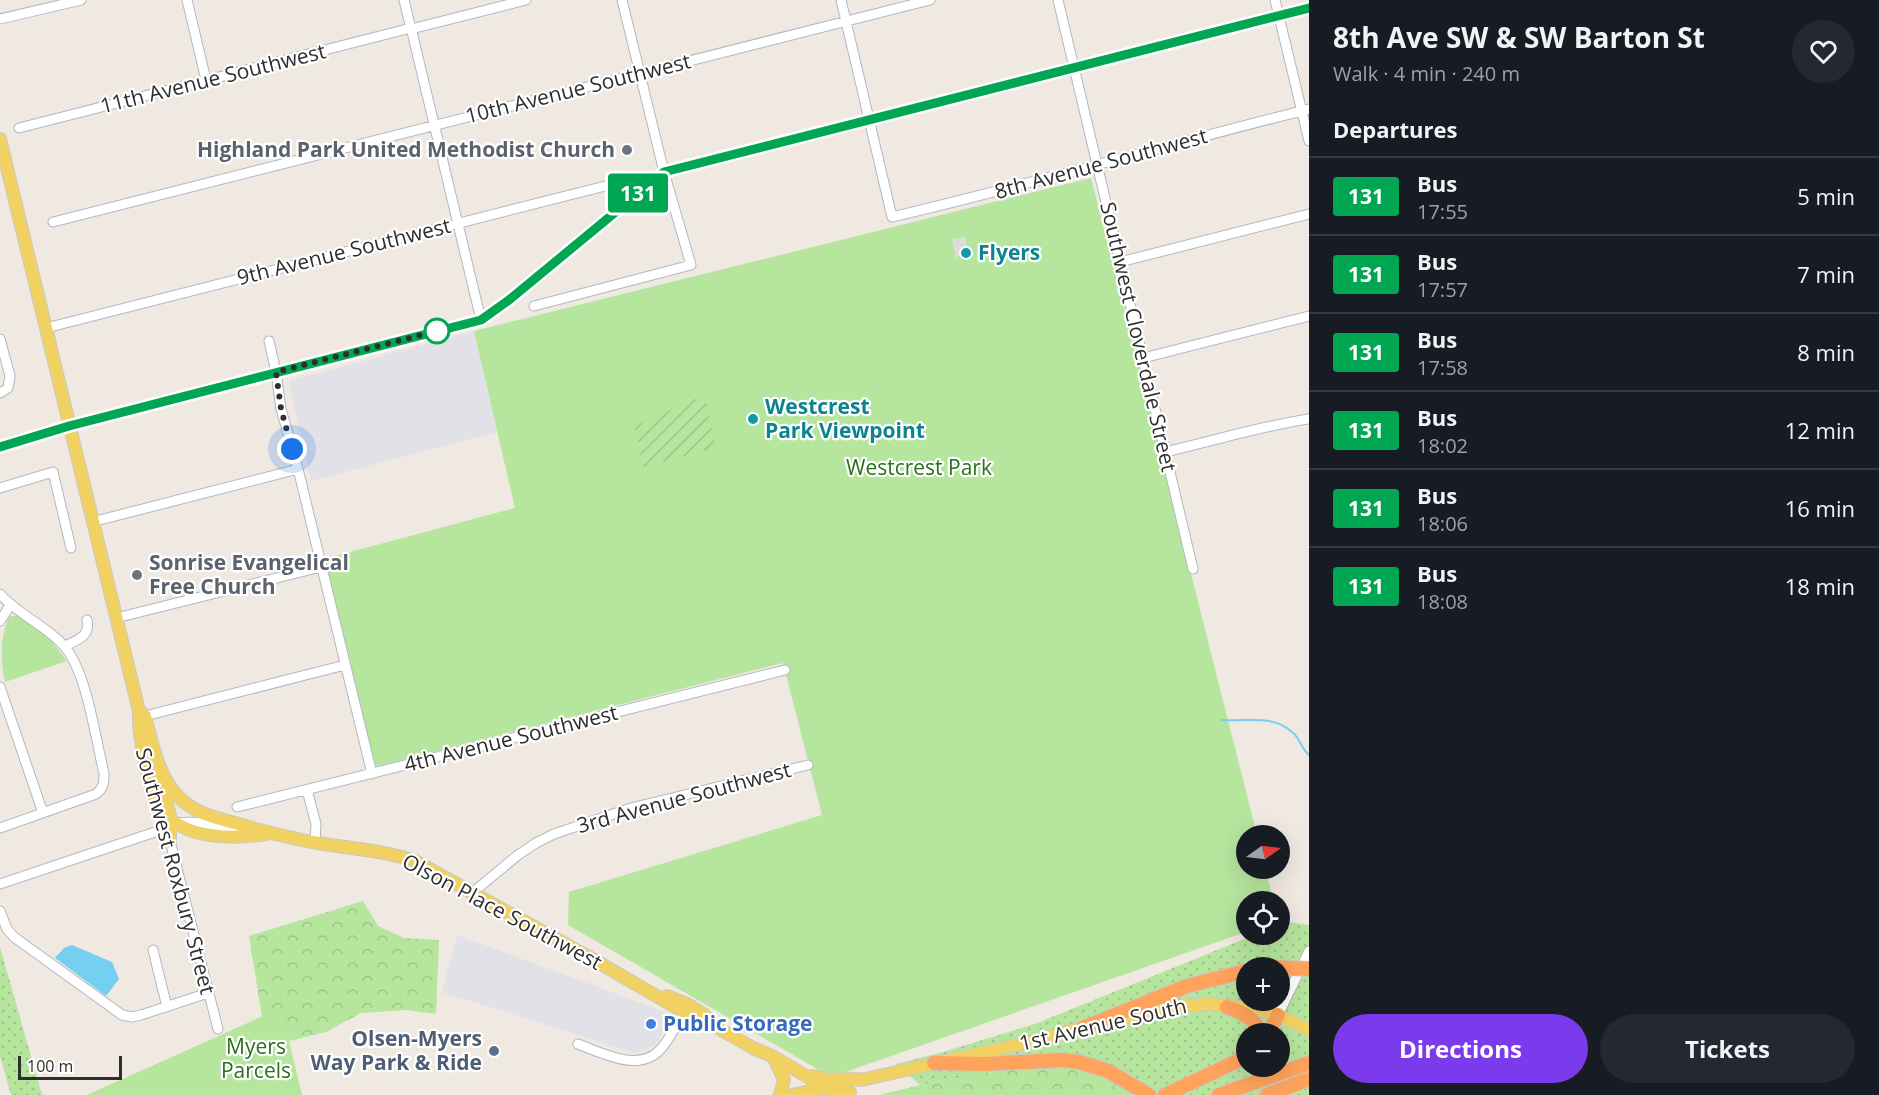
<!DOCTYPE html>
<html lang="en">
<head>
<meta charset="utf-8">
<style>
  :root { --surface:#171b24; --page:#242831; --text:#f1f3f6; --muted:#9ea1a6; --line:#363941; --accent:#7c3aed }
  body { margin:0; font-family:"Open Sans",sans-serif; background:var(--page); color:var(--text); height:100vh; display:flex; flex-direction:column; font-size:22px; white-space:nowrap }
  * { box-sizing:border-box; margin:0 }
  p { font-size:20px; color:var(--muted) }
  .icon { flex:none; width:33px; height:33px; fill:none; stroke:currentColor; stroke-width:2; stroke-linecap:round; stroke-linejoin:round }
  .map { position:relative; flex:1; overflow:hidden }
  .drawer { display:flex; flex-direction:column; background:var(--surface); width:570px }
  .drawer>* { flex:none }
  .badge { padding:0 12px; border-radius:4px; font-size:21px; line-height:39px }
  .needle { width:39px; rotate:76deg }
  .controls { position:absolute; left:1236px; top:825px; display:grid; gap:12px }
  .controls a { display:grid; place-items:center; width:54px; height:54px; border-radius:50%; background:var(--surface); box-shadow:0 6px 24px #0002; font-size:30px }
  .scale { position:absolute; left:18px; bottom:15px; width:104px; box-sizing:border-box; padding-left:6px; border:3px solid #2e2e2e; border-top:0; font-size:16px; line-height:21px; white-space:nowrap; color:#2e2e2e; -webkit-text-stroke:4px #fff; paint-order:stroke }
  .you { position:absolute; width:30px; height:30px; margin:-15px; border:4px solid #fff; border-radius:50%; background:#1a73e8; box-shadow:0 0 0 9px #1a73e833 }
  .map>.badge { position:absolute; translate:-50% -50%; box-shadow:0 0 0 3px #fff }
  h2 { padding:0 24px; font-size:22px; line-height:54px }
  .round { display:grid; place-items:center; flex:none; width:63px; height:63px; border-radius:32px; background:var(--page) }
  .head { display:flex; align-items:center; justify-content:space-between; height:102px; padding:0 24px }
  h1 { font-size:28px; font-weight:700; line-height:45px }
  .primary-button { display:flex; gap:12px; margin-top:auto; padding:12px 24px }
  .primary-button a { flex:1; height:69px; border-radius:36px; background:var(--accent); color:#fff; font-size:24px; font-weight:700; line-height:69px; text-align:center }
  .primary-button a+a { background:var(--page); color:var(--text) }
  ul { padding:0; list-style:none }
  li { display:flex; align-items:center; gap:18px; height:78px; padding:0 24px; border-top:2px solid var(--line) }
  li div { flex:1 }
  li b { display:block; font-size:22px }
  li em { font-style:normal }
  li .badge { min-width:66px; font-weight:700; text-align:center }
  main { display:flex; flex:1; min-height:0 }
  .map>svg:first-child { display:block }
</style>
</head>
<body>
<main>
<div class="map">
<svg width="1309" height="1095" viewBox="0 0 1309 1095">
  <defs>
    <pattern id="grass-dots" width="8" height="8" patternUnits="userSpaceOnUse" patternTransform="scale(1.5)"><rect width="8" height="8" fill="#b6e59e"/><path d="M2 2h.1M6 6h.1" fill="none" stroke="#9dc588" stroke-width="1.8" stroke-linecap="round"/></pattern>
    <pattern id="forest-crowns" width="20" height="18" patternUnits="userSpaceOnUse" patternTransform="scale(1.5)"><rect width="20" height="18" fill="#b6e59e"/><path d="M2 6a3 3 0 1 1 6 0M12 15a3 3 0 1 1 6 0" fill="none" stroke="#9dc588"/></pattern>
    <pattern id="garden-furrows" width="10" height="10" patternUnits="userSpaceOnUse" patternTransform="scale(1.5)"><rect width="10" height="10" fill="#b6e59e"/><path d="M-1 1l2-2M0 10L10 0M9 11l2-2" fill="none" stroke="#9dc588"/></pattern>
  </defs>
  <rect width="100%" height="100%" fill="#efe9e1"/>
  <path fill="#e3e1e8" d="M 474,331 L 497,432 L 311,481 L 289,381 Z
    M 457,935 L 671,1014 L 656,1045 L 635,1053 L 442,992 Z"/>
  <path fill="url(#grass-dots)" fill-rule="evenodd" d="M 1280,921 L 1309,925 L 1309,1095 L 1137,1095 L 1016,1068 L 920,1085 L 896,1064 L 943,1052 L 1035,1024 L 1254,935 L 1280,934 ZM 1246,968 L 1280,968 L 1280,1000 L 1246,1000 ZM 1246,1034 L 1280,1034 L 1280,1066 L 1246,1066 Z
    M 0,947 L 42,1095 L 11,1095 L 0,1056 Z"/>
  <path fill="url(#forest-crowns)" d="M 363,901 L 378,926 L 404,938 L 439,940 L 436,1014 L 407,1010 L 361,1013 L 326,1032 L 289,1041 L 266,1042 L 249,936 Z
    M 1067,1066 L 1105,1078 L 1137,1095 L 879,1095 L 920,1085 L 1016,1068 Z"/>
  <path fill="#b6e59e" d="M 1091,178 L 1257,835 L 1246,836 L 1246,868 L 1265,869 L 1274,901 L 1246,902 L 1246,932 L 831,1077 L 568,925 L 569,892 L 822,815 L 783,663 L 374,767 L 324,559 L 515,508 L 474,331 Z
    M 18,615 L 49,638 L 67,661 L 5,682 C 0,659 0,638 9,617 Z
    M 281,1008 L 302,1095 L 87,1095 L 263,1016 Z"/>
  <path fill="url(#garden-furrows)" d="M 703,397 L 705,398 L 716,448 L 643,467 L 634,425 L 655,420 L 681,403 Z"/>
  <path fill="#dfdcd8" d="M 965,237 L 969,254 L 960,255 L 956,259 L 952,239 Z"/>
  <path fill="#75cff0" d="M 72,945 L 112,962 L 119,979 L 106,996 L 55,958 L 64,948 Z"/>
  <g fill="none" stroke-linecap="round" stroke-linejoin="round">
    <path stroke="#75cff0" stroke-width="2" d="M 1222,720 C 1246,722 1273,714 1292,732 C 1300,738 1300,747 1309,755"/>
    <g stroke="#b4b7c1" stroke-width="11">
      <path id="minor" d="M 187,0 L 206,80
        M 404,0 L 410,25
        M 841,0 L 892,217 C 1032,184 1170,144 1309,109
        M 1058,0 L 1193,569
        M 1275,0 L 1309,141
        M 0,19 L 81,0
        M 415,28 L 526,0
        M 412,32 L 481,320
        M 19,128 L 407,29
        M 53,222 L 930,0
        M 1120,262 L 1309,214
        M 534,306 L 691,265 L 664,172 L 622,0
        M 46,328 L 621,182 L 627,182 L 641,190
        M 0,339 L 10,376 L 8,388 L 0,393
        M 269,341 L 276,372 L 281,409 L 298,469 L 372,774
        M 1143,358 L 1309,316
        M 0,447 L 69,426 L 481,320 L 509,300 L 664,172 L 1309,8
        M 1165,452 C 1213,441 1261,426 1309,419
        M 0,488 L 53,472 L 71,548
        M 92,522 L 298,469
        M 0,594 C 18,615 46,625 64,646 C 87,672 95,737 104,773 C 104,782 104,788 96,794 L 0,828
        M 116,618 L 321,567
        M 0,621 L 11,604
        M 65,646 C 77,640 91,636 87,620
        M 0,687 L 43,813
        M 145,716 L 345,665
        M 307,790 L 316,824 L 315,842
        M 237,807 L 785,670
        M 169,837 L 218,1029
        M 0,884 L 161,830 C 183,814 219,827 244,830
        M 472,893 L 518,855 L 536,843 L 554,834 L 631,808 L 808,765
        M 0,911 L 7,929 L 14,937 L 122,1015 L 132,1017 L 141,1015 L 208,993
        M 153,950 L 167,1007
        M 1278,1015 L 1309,951
        M 578,1044 C 605,1054 643,1075 664,1045 C 672,1035 677,1023 684,1012"/>
    </g>
    <g stroke="#c9c9c9" stroke-width="14">
      <path id="major" d="M 0,139 L 139,711 C 138,731 142,751 147,771 C 150,783 154,800 161,810 C 185,840 233,839 266,834
        M 139,711 L 145,716 C 152,742 157,771 175,793 C 191,812 212,817 235,823 C 265,832 294,839 324,844 C 355,849 385,851 415,861 L 596,961 L 684,1012 L 711,1024 L 753,1048 L 774,1057 L 811,1079 L 816,1085 L 834,1091 L 850,1092
        M 160,773 L 170,816 L 170,842
        M 667,996 L 687,1004 L 705,1015
        M 1117,1019 L 1170,1007 L 1210,1004 L 1255,1009 L 1278,1015 L 1309,1030
        M 774,1058 L 784,1080 L 780,1095
        M 812,1076 C 818,1076 824,1080 831,1080 C 841,1080 851,1077 861,1080 L 1030,1042 L 1092,1025
        M 792,1095 L 823,1088"/>
    </g>
    <g stroke="#c9c9c9" stroke-width="16">
      <path id="highway" d="M 1227,1007 C 1241,1012 1256,1018 1260,1034
        M 1083,1028 L 1187,986 L 1246,971
        M 1268,1034 L 1278,1015
        M 934,1063 L 985,1064 L 1061,1060 L 1079,1062 L 1108,1071 L 1149,1095
        M 1165,1095 L 1246,1057
        M 1219,1095 L 1309,1063
        M 1267,1095 L 1309,1079"/>
    </g>
    <use href="#minor" stroke="#fff" stroke-width="9"/>
    <use href="#major" stroke="#f2d163" stroke-width="12"/>
    <use href="#highway" stroke="#ffa35c" stroke-width="14"/>
    <g stroke="#c9c9c9" stroke-width="16" stroke-linecap="butt">
      <path id="highway-bridge" d="M 1273,967 L 1309,969"/>
    </g>
    <use href="#highway-bridge" stroke="#ffa35c" stroke-width="14"/>
  </g>
  <g fill="none" stroke-linecap="round" stroke-linejoin="round">
    <g stroke="#fff" stroke-width="14">
      <path id="line" d="M 0,447 L 69,426 L 481,320 L 509,300 L 664,172 L 1309,8"/>
    </g>
    <use href="#line" stroke="#00a651" stroke-width="9"/>
    <path stroke="#2e2e2e" stroke-width="6" stroke-dasharray="0 10.8" d="M 292,449 L 281,409 L 276,372 L 441,330 L 437,331"/>
  </g>
  <g fill="#6b7280" stroke="#fff" stroke-width="2">
    <circle cx="627" cy="150" r="6"/>
    <circle cx="137" cy="575" r="6"/>
  </g>
  <g fill="#0f9aa8" stroke="#fff" stroke-width="2">
    <circle cx="966" cy="253" r="6"/>
    <circle cx="753" cy="419" r="6"/>
  </g>
  <circle fill="#fff" stroke="#00a651" stroke-width="3" cx="437" cy="331" r="12"/>
  <circle fill="#3f7fe0" stroke="#fff" stroke-width="2" cx="651" cy="1024" r="6"/>
  <circle fill="#5c6f8a" stroke="#fff" stroke-width="2" cx="494" cy="1051" r="6"/>
  <g text-anchor="middle" stroke-width="4.5" stroke-linejoin="round" paint-order="stroke">
    <g font-size="21" fill="#2e2e2e" stroke="#fff">
      <text transform="translate(213 79) rotate(-14)" y="7">11th Avenue Southwest</text>
      <text transform="translate(578 89) rotate(-14)" y="7">10th Avenue Southwest</text>
      <text transform="translate(1101 164) rotate(-15)" y="7">8th Avenue Southwest</text>
      <text transform="translate(344 252) rotate(-14)" y="7">9th Avenue Southwest</text>
      <text transform="translate(1138 337) rotate(77)" y="7">Southwest Cloverdale Street</text>
      <text transform="translate(511 739) rotate(-14)" y="7">4th Avenue Southwest</text>
      <text transform="translate(684 798) rotate(-15)" y="7">3rd Avenue Southwest</text>
      <text transform="translate(175 871) rotate(75)" y="7">Southwest Roxbury Street</text>
      <text transform="translate(502 912) rotate(28)" y="7">Olson Place Southwest</text>
      <text transform="translate(1103 1025) rotate(-13)" y="7">1st Avenue South</text>
    </g>
    <g font-size="21" font-weight="bold" fill="#5b616d" stroke="#fff" text-anchor="end">
      <text x="615" y="157">Highland Park United Methodist Church</text>
      <text x="149" y="570" text-anchor="start">Sonrise Evangelical<tspan x="149" dy="24">Free Church</tspan></text>
    </g>
    <g font-size="21" font-weight="bold" fill="#0d838f" stroke="#fff" text-anchor="start">
      <text x="978" y="260">Flyers</text>
      <text x="765" y="414">Westcrest<tspan x="765" dy="24">Park Viewpoint</tspan></text>
    </g>
    <g font-size="21" fill="#2c6e1b" stroke="#fff">
      <text x="919" y="475">Westcrest Park</text>
      <text x="256" y="1054">Myers<tspan x="256" dy="24">Parcels</tspan></text>
    </g>
    <g font-size="21" font-weight="bold" fill="#366cbe" stroke="#fff" text-anchor="start">
      <text x="663" y="1031">Public Storage</text>
    </g>
    <g font-size="21" font-weight="bold" fill="#4e5e75" stroke="#fff" text-anchor="end">
      <text x="482" y="1046">Olsen-Myers<tspan x="482" dy="24">Way Park &amp; Ride</tspan></text>
    </g>
  </g>
</svg>
<div class="controls">
<a><svg class="needle" viewBox="-14 -14 28 28"><path d="M0-13l5 13h-10z" fill="#e53935"/><path d="M0 13l5-13h-10z" fill="#9ea1a6"/></svg></a>
<a><svg class="icon" aria-label="locate" viewBox="0 0 24 24"><circle cx="12" cy="12" r="6"/><path d="M12 2v4M12 18v4M2 12h4M18 12h4"/></svg></a>
<a>+</a>
<a>−</a>
</div>
<div class="scale">100 m</div>
<div class="you" style="left:292px;top:449px"></div>
<b class="badge" style="left:638px;top:193px;background:#00a651;color:#fff">131</b>
</div>
<section class="drawer">
<div class="head"><div><h1>8th Ave SW &amp; SW Barton St</h1><p>Walk · 4 min · 240 m</p></div><a class="round"><svg class="icon" aria-label="heart" viewBox="0 0 24 24"><path d="M12 20l-8-8c-3-5 5-10 8-4 3-6 11-1 8 4z"/></svg></a></div>
<h2>Departures</h2>
<ul>
<li><span class="badge" style="background:#00a651;color:#fff">131</span><div><b>Bus</b><p>17:55</p></div><em>5 min</em></li>
<li><span class="badge" style="background:#00a651;color:#fff">131</span><div><b>Bus</b><p>17:57</p></div><em>7 min</em></li>
<li><span class="badge" style="background:#00a651;color:#fff">131</span><div><b>Bus</b><p>17:58</p></div><em>8 min</em></li>
<li><span class="badge" style="background:#00a651;color:#fff">131</span><div><b>Bus</b><p>18:02</p></div><em>12 min</em></li>
<li><span class="badge" style="background:#00a651;color:#fff">131</span><div><b>Bus</b><p>18:06</p></div><em>16 min</em></li>
<li><span class="badge" style="background:#00a651;color:#fff">131</span><div><b>Bus</b><p>18:08</p></div><em>18 min</em></li>
</ul>
<div class="primary-button"><a>Directions</a><a>Tickets</a></div>
</section>
</main>
</body>
</html>
